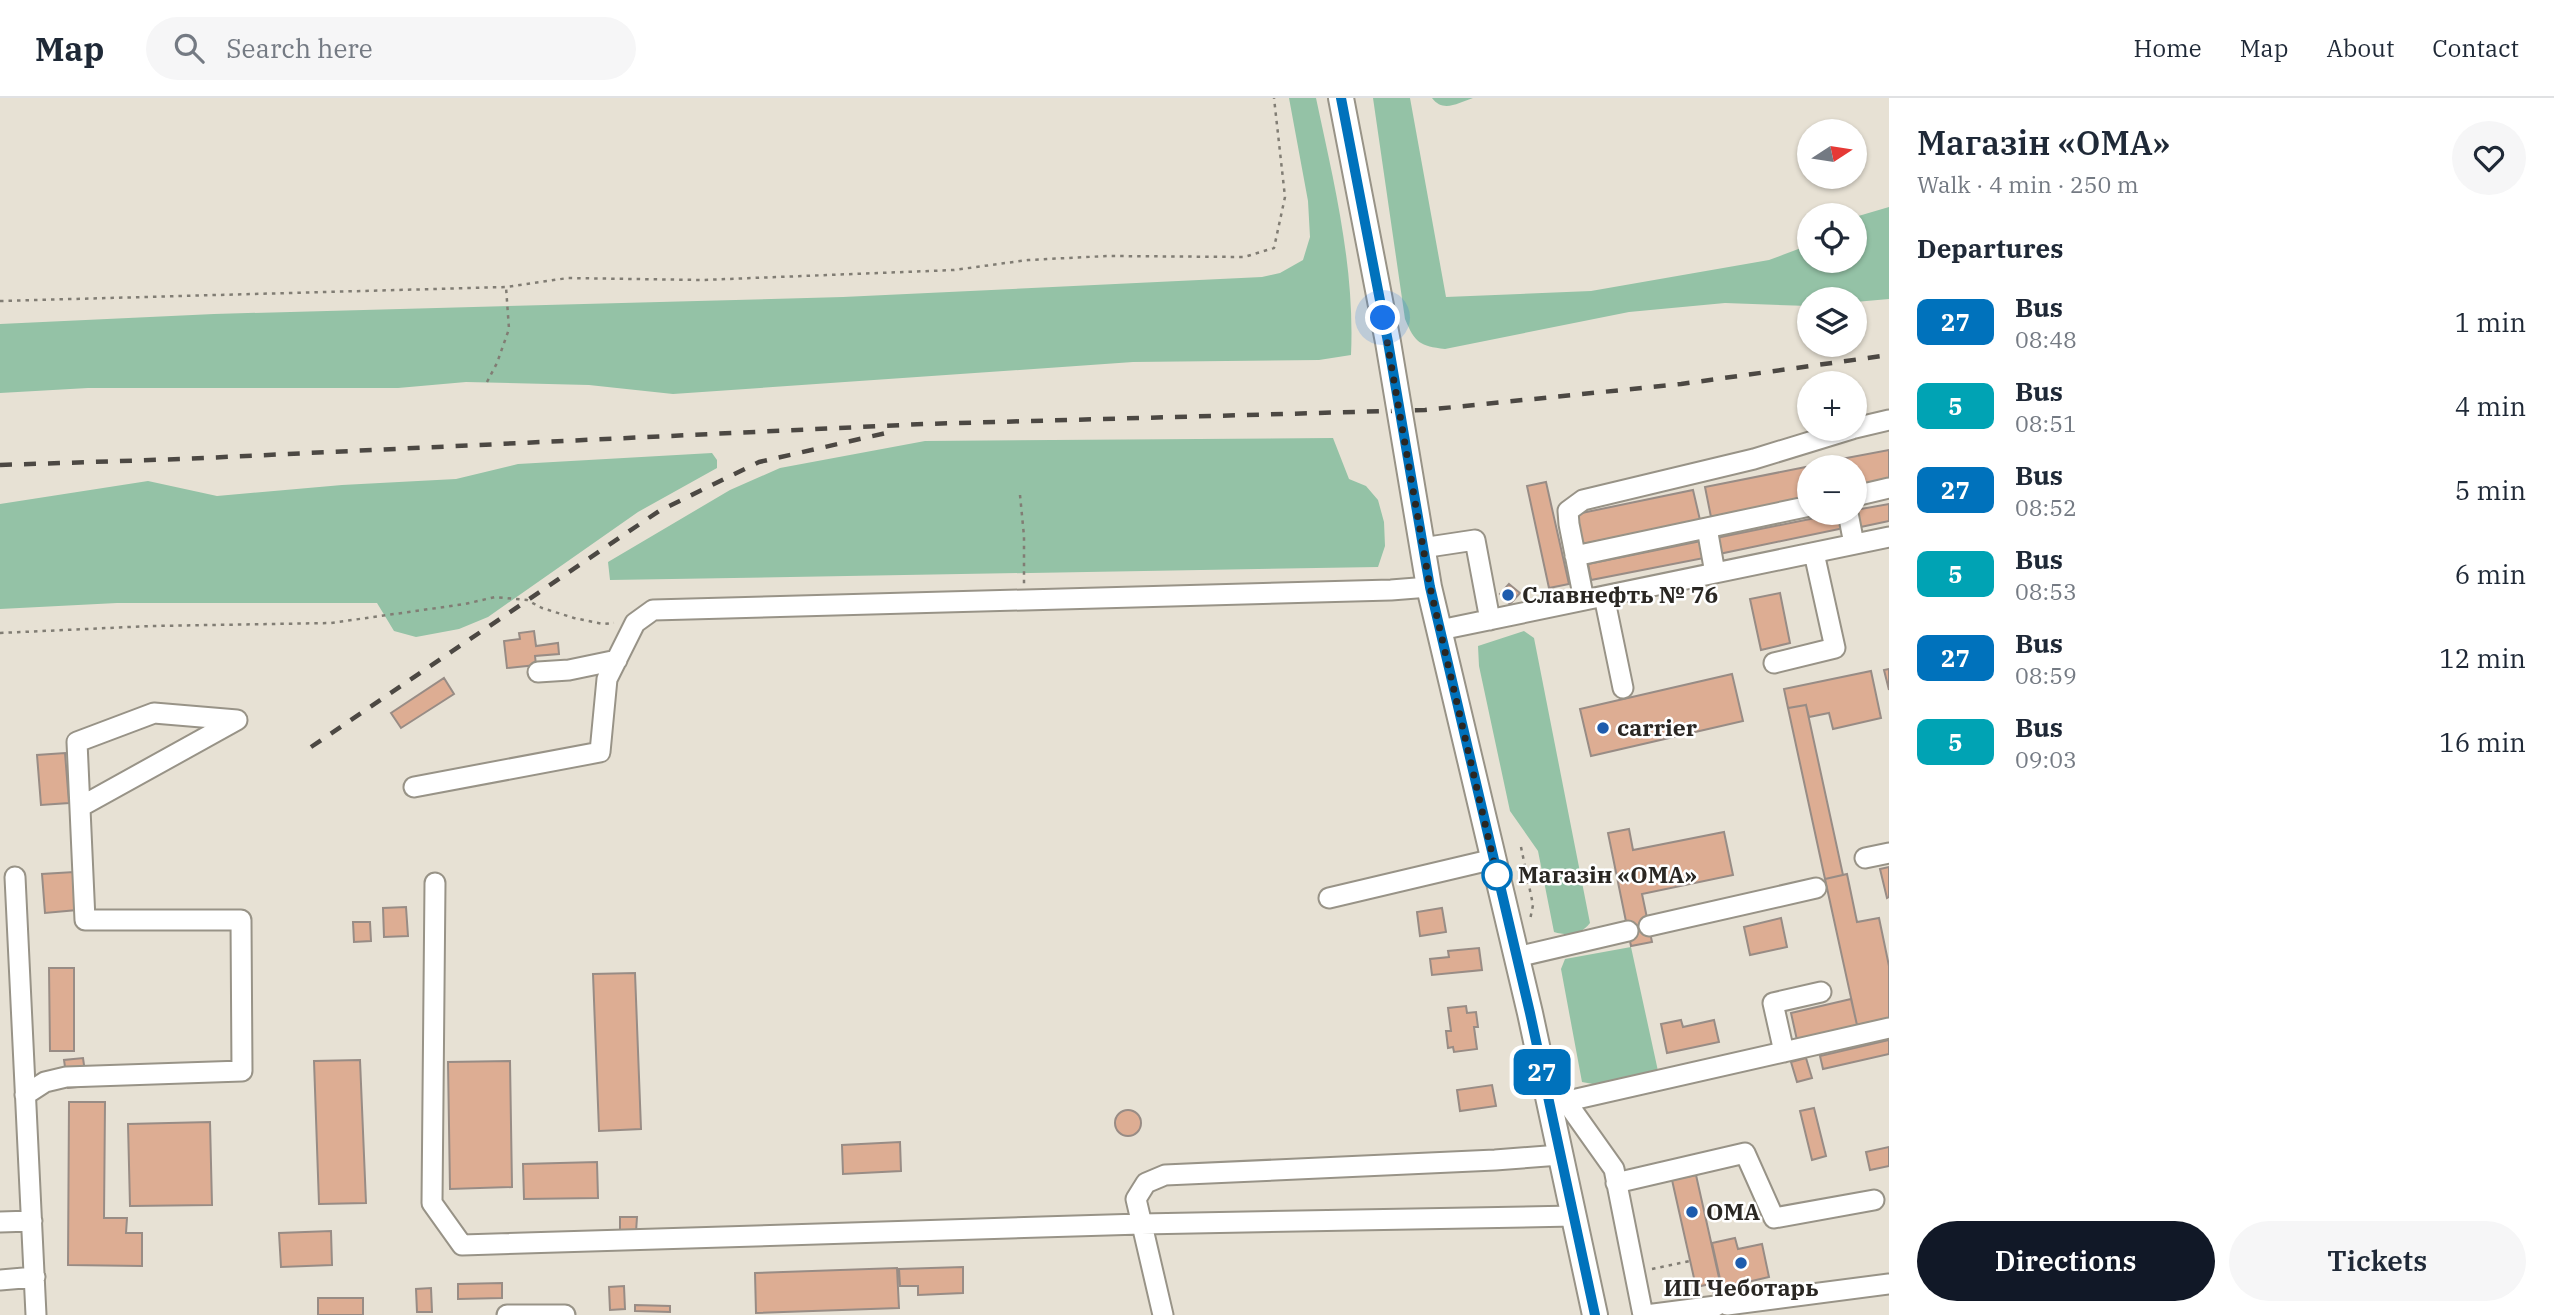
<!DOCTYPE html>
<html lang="en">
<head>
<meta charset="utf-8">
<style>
  :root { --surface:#fff; --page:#f6f6f7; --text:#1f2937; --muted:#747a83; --line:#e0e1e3; --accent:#111827 }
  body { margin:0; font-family:"IBM Plex Serif",serif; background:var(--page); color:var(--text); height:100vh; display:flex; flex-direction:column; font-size:26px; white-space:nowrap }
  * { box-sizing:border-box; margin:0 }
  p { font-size:23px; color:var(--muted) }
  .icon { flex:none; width:38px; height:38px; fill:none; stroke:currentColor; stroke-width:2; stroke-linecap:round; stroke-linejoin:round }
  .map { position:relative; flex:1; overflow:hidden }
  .details { display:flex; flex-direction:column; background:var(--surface); width:665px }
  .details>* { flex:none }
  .badge { padding:0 14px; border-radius:10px; font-size:24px; line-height:46px }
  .needle { width:46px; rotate:78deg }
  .fabs { position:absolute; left:1797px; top:21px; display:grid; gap:14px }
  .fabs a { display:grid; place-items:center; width:70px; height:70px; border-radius:50%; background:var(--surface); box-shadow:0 2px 5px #0004; font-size:35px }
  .you { position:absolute; width:35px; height:35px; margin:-18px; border:5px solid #fff; border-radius:50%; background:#1a73e8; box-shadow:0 0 0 10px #1a73e833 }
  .map>.badge { position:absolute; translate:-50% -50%; box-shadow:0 0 0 4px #fff }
  h2 { padding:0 28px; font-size:26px; line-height:63px }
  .round { display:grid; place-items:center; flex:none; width:74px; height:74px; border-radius:37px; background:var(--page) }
  .head { display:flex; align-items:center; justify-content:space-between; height:119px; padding:0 28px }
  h1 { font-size:33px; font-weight:600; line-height:52px }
  .action { display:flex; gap:14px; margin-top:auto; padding:14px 28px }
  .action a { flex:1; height:80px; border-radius:42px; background:var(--accent); color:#fff; font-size:28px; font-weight:600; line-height:80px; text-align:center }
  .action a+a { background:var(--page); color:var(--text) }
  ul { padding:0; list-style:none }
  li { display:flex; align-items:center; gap:21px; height:84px; padding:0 28px }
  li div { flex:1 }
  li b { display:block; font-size:26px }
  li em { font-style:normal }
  li .badge { min-width:77px; font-weight:700; text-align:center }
  header { display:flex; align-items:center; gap:42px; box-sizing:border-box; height:98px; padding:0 35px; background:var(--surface); border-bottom:2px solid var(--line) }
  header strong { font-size:33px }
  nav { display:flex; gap:38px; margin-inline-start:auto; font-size:24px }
  .search { width:490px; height:63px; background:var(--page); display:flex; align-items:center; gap:18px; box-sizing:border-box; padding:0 24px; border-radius:38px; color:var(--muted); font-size:26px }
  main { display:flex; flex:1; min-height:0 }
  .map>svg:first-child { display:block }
</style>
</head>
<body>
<header>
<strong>Map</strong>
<div class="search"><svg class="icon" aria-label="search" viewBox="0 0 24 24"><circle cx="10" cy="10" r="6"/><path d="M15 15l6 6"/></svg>Search here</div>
<nav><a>Home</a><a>Map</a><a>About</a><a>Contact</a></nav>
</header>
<main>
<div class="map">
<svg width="1889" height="1217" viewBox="0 0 1889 1217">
  <rect width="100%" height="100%" fill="#e7e1d4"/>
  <path fill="#94c2a6" d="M 1289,0 L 1316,0 C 1334,85 1355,169 1351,257 L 1319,262 L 1133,264 L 673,296 L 589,287 L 466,284 L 398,290 L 88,290 L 0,295 L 0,226 L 214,216 L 843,199 L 1262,179 L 1280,175 L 1303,162 L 1310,139 L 1308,103 Z
    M 1373,0 L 1410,0 L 1446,199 L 1591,193 L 1769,162 L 1809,147 L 1810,163 L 1855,163 L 1855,119 L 1889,109 L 1889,201 L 1855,204 L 1855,201 L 1810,201 L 1809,208 L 1725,205 L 1629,214 L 1445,251 C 1420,248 1415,245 1405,221 Z
    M 1432,0 L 1473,0 C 1458,5 1443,15 1432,0 Z
    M 1333,340 L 1349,381 L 1366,388 L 1378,402 L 1384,424 L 1385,448 L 1378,469 L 610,482 L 608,464 L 730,392 L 780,370 L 925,343 Z
    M 712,355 L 717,362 L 717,370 L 638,414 L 488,519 L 459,531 L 416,539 L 394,533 L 377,505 L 117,505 L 0,511 L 0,406 L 148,383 L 217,398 L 342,387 L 456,381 L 518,366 Z
    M 1524,533 L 1534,540 L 1590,825 C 1581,837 1568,838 1554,834 L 1538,753 L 1510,713 L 1479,568 L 1478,548 Z
    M 1631,849 L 1658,973 L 1593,986 L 1582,984 L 1561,871 L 1565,861 Z"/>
  <path fill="#ddad93" stroke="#988c85" stroke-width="2" d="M 1889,352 L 1889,383 L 1855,390 L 1855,369 L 1843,369 L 1841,361 Z
    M 1831,364 L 1832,369 L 1810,369 L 1810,399 L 1711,419 L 1705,389 Z
    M 1546,384 L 1569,486 L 1549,490 L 1527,388 Z
    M 1693,392 L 1700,422 L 1578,447 L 1572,417 Z
    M 1889,406 L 1889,423 L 1856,430 L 1855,412 Z
    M 1840,415 L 1844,430 L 1719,456 L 1716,440 Z
    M 1701,443 L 1704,460 L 1591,482 L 1588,466 Z
    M 1509,486 L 1520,495 L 1510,506 L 1500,496 Z
    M 1780,495 L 1790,545 L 1761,552 L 1750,501 Z
    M 534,533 L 536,548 L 558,545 L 559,556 L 535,558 L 536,567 L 507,570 L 504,543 L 520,541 L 519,535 Z
    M 1889,571 L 1889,592 L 1884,572 Z
    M 1871,573 L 1881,620 L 1833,631 L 1829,615 L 1809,619 L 1806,607 L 1788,610 L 1784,591 Z
    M 1732,576 L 1743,623 L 1591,658 L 1580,611 Z
    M 444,580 L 454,596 L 401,630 L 391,615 Z
    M 1806,607 L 1843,777 L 1825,781 L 1788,610 Z
    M 65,655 L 69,705 L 41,707 L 37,657 Z
    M 1629,731 L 1633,752 L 1724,734 L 1733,777 L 1642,796 L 1652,844 L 1631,848 L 1608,735 Z
    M 1889,769 L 1889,799 L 1887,800 L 1880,771 Z
    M 74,774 L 77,812 L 45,815 L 42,776 Z
    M 1847,776 L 1857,824 L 1879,820 L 1889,868 L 1889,920 L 1857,927 L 1825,781 Z
    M 406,809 L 408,838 L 384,839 L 383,810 Z
    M 1442,810 L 1446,834 L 1420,838 L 1417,814 Z
    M 1781,820 L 1787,849 L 1750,857 L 1744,829 Z
    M 353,824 L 370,824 L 371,843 L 354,844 Z
    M 1479,850 L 1482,872 L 1432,877 L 1430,861 L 1449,859 L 1448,853 Z
    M 49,870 L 74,870 L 74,953 L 50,953 Z
    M 635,875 L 641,1031 L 599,1033 L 593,876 Z
    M 1851,901 L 1857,927 L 1797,942 L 1791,915 Z
    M 1466,908 L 1467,915 L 1476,914 L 1478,929 L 1474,929 L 1477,951 L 1454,954 L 1453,949 L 1448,950 L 1446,933 L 1451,933 L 1448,910 Z
    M 1681,922 L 1683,929 L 1714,922 L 1719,944 L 1667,955 L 1661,926 Z
    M 1889,942 L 1889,956 L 1823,971 L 1820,958 Z
    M 83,960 L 87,988 L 68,990 L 64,962 Z
    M 1806,960 L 1812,980 L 1797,984 L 1791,964 Z
    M 360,962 L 366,1105 L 319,1106 L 314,963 Z
    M 510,963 L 512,1089 L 450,1091 L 448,964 Z
    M 1492,987 L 1496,1008 L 1460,1013 L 1457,992 Z
    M 69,1004 L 105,1004 L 104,1120 L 127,1120 L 126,1135 L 142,1135 L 142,1168 L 68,1167 Z
    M 1814,1010 L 1826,1058 L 1812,1062 L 1800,1013 Z
    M1115 1025a13 13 0 1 1 26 0a13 13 0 1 1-26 0Z
    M 210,1024 L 212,1107 L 130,1108 L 128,1026 Z
    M 900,1044 L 901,1073 L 843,1076 L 842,1047 Z
    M 1889,1049 L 1889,1068 L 1870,1072 L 1866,1054 Z
    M 597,1064 L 598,1100 L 524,1101 L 523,1066 Z
    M 1696,1077 L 1720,1184 L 1696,1189 L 1672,1082 Z
    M 620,1119 L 637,1119 L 636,1134 L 620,1133 Z
    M 331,1133 L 332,1167 L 281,1169 L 279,1135 Z
    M 1735,1140 L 1738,1151 L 1762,1146 L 1769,1179 L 1722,1190 L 1712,1145 Z
    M 963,1169 L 963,1195 L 918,1197 L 918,1188 L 900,1188 L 899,1171 Z
    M 897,1170 L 899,1210 L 756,1215 L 755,1175 Z
    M 502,1185 L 502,1200 L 458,1201 L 458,1186 Z
    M 624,1188 L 625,1211 L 610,1212 L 609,1189 Z
    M 431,1190 L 432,1214 L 417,1214 L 416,1191 Z
    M 1723,1190 L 1729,1215 L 1718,1217 L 1713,1192 Z
    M 318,1200 L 363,1200 L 363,1217 L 318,1217 Z
    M 635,1207 L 670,1208 L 670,1214 L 635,1213 Z"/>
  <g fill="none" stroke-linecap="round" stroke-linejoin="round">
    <g stroke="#989387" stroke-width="23">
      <path id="minor" d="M 1855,330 L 1889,322
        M 1855,398 L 1889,390
        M 1848,415 L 1854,446
        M 1707,430 L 1715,475
        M 1422,450 L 1475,442 L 1490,522
        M 1575,458 L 1810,408
        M 1604,498 L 1623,590
        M 1584,502 L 1569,426 L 1568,413 L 1583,402 L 1754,361 L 1852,331
        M 1440,532 L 1889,439
        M 1774,565 L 1835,550 L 1814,455
        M 538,574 L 569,572 L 617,562
        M 414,689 L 600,654 L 607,581 L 635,525 L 653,512 L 1391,492 L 1429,489
        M 1865,760 L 1889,755
        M 15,779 L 36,1217
        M 435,785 L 432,1105 L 462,1147 L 1141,1126 L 1574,1118
        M 1329,800 L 1494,761
        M 1649,828 L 1816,790
        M 1517,859 L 1628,833
        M 1784,954 L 1773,905 L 1821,894
        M 25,997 L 45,984 L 66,979 L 242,973 L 241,822 L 85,822 L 77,644 L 154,615 L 237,622 L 80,709
        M 1565,1002 L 1614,1071 L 1643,1217
        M 1550,1007 L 1889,930
        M 1616,1085 L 1745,1055 L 1774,1120 L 1874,1102
        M 0,1124 L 32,1123
        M 0,1182 L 35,1179
        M 1727,1207 L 1889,1186
        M 507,1217 L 565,1217
        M 1163,1217 L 1136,1101 L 1146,1085 L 1165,1077 L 1495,1062 L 1560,1057
        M 1646,1217 L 1716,1208"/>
    </g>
    <g stroke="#989387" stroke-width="28">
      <path id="major" d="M 1341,0 L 1388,244 L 1429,489 L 1530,915 L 1595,1217"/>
    </g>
    <path stroke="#817d74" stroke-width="2.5" stroke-dasharray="3.5 5" stroke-linecap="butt" d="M 0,203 L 506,189 L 568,180 L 702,182 L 954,172 L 1028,162 L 1107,158 L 1244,159 L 1274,150 L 1285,99 L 1274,0
      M 487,284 L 497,265 L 509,231 L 506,189
      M 1020,397 L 1024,438 L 1024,487
      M 0,535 L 151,528 L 331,525 L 465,506 L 495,499 L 527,502 L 542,510 L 574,520 L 603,526 L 614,525
      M 1521,749 L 1533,807 L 1530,822
      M 1652,1171 L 1690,1163"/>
    <use href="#minor" stroke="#fff" stroke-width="19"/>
    <use href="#major" stroke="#fff" stroke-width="24"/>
    <path stroke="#4c4843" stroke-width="4.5" stroke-dasharray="12 12" stroke-linecap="butt" d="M 0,367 L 182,361 L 923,326 L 1425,312 L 1681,286 L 1889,257
      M 311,649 L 659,413 L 759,364 L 886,335"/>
  </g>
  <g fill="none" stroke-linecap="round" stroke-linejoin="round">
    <g stroke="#fff" stroke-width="16">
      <path id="line" d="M 1341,0 L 1388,244 L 1430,489 L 1530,915 L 1595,1217"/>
    </g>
    <use href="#line" stroke="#0072bc" stroke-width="10"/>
    <path stroke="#2a2723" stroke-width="7" stroke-dasharray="0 12.6" d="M 1383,220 L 1430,489 L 1497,777"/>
  </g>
  <g fill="#1e5cad" stroke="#fff" stroke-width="2.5">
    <circle cx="1508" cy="497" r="7"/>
    <circle cx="1603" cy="630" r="7"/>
    <circle cx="1692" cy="1114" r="7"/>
    <circle cx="1741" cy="1165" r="7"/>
  </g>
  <circle fill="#fff" stroke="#0072bc" stroke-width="3.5" cx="1497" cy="777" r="14"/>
  <g text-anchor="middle" stroke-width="5" stroke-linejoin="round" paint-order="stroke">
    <g font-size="23" font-weight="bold" fill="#2a2723" stroke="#fff" text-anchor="start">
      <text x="1522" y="505">Славнефть № 76</text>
      <text x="1617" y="638">carrier</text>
      <text x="1706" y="1122">ОМА</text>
      <text x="1741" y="1198" text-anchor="middle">ИП Чеботарь</text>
    </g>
    <g font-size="23" font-weight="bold" fill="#2a2723" stroke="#fff" text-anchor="start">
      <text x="1518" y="785">Магазін «ОМА»</text>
    </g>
  </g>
</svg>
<div class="fabs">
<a><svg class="needle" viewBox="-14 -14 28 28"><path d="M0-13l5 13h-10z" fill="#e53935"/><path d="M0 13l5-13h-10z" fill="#747a83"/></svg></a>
<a><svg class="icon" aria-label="locate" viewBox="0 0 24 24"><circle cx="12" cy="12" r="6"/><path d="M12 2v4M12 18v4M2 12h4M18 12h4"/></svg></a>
<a><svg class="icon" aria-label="layers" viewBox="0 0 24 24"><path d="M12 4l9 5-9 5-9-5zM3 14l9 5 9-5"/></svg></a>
<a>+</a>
<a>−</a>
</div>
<div class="you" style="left:1383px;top:220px"></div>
<b class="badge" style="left:1542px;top:974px;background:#0072bc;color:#fff">27</b>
</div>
<section class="details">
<div class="head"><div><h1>Магазін «ОМА»</h1><p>Walk · 4 min · 250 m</p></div><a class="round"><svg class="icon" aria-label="heart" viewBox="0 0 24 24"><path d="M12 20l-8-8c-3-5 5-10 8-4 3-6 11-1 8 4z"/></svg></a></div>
<h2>Departures</h2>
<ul>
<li><span class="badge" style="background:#0072bc;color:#fff">27</span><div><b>Bus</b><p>08:48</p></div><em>1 min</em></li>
<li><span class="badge" style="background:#00a3b4;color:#fff">5</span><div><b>Bus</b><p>08:51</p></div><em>4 min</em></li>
<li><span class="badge" style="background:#0072bc;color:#fff">27</span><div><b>Bus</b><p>08:52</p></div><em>5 min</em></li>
<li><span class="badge" style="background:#00a3b4;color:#fff">5</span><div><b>Bus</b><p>08:53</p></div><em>6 min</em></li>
<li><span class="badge" style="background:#0072bc;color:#fff">27</span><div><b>Bus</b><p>08:59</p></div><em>12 min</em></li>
<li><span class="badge" style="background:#00a3b4;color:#fff">5</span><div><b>Bus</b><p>09:03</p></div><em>16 min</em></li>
</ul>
<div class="action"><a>Directions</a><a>Tickets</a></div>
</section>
</main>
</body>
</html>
